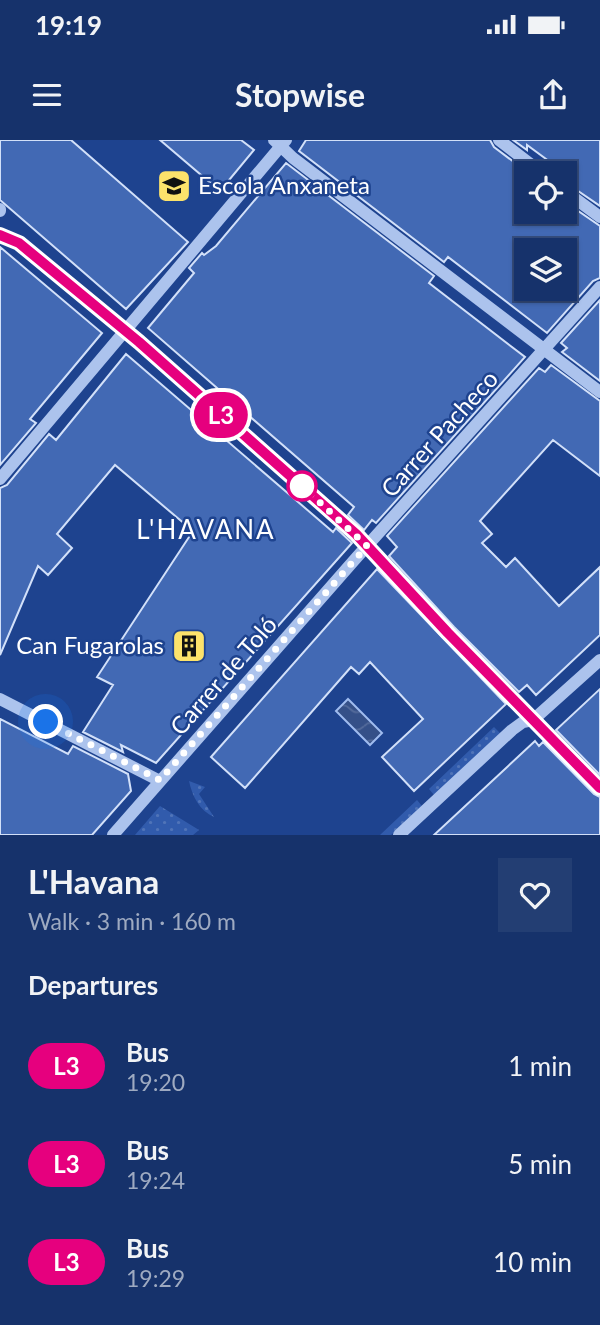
<!DOCTYPE html>
<html lang="en">
<head>
<meta charset="utf-8">
<style>
  :root { --surface:#16326b; --page:#233e73; --text:#f1f3f6; --muted:#9eaac1; --line:#354d7e }
  body { margin:0; font-family:Lato,sans-serif; background:var(--page); color:var(--text); height:100vh; display:flex; flex-direction:column; font-size:26px; white-space:nowrap }
  * { box-sizing:border-box; margin:0 }
  p { font-size:23px; color:var(--muted) }
  .icon { flex:none; width:38px; height:38px; fill:none; stroke:currentColor; stroke-width:2; stroke-linecap:round; stroke-linejoin:round }
  .map { position:relative; height:695px; overflow:hidden }
  .sheet { display:flex; flex-direction:column; background:var(--surface); flex:1 }
  .sheet>* { flex:none }
  .badge { padding:0 14px; border-radius:23px; font-size:24px; line-height:46px }
  .buttons { position:absolute; left:514px; top:21px; display:grid; gap:14px }
  .buttons a { display:grid; place-items:center; width:63px; height:63px; border-radius:0px; background:var(--surface); box-shadow:0 2px 5px #0004,0 0 0 2px var(--line); font-size:35px }
  .you { position:absolute; width:35px; height:35px; margin:-18px; border:5px solid #fff; border-radius:50%; background:#1a73e8; box-shadow:0 0 0 10px #1a73e833 }
  .map>.badge { position:absolute; translate:-50% -50%; box-shadow:0 0 0 4px #fff }
  h2 { padding:0 28px; font-size:26px; line-height:63px }
  .round { display:grid; place-items:center; flex:none; width:74px; height:74px; border-radius:0px; background:var(--page) }
  .headline { display:flex; align-items:center; justify-content:space-between; height:119px; padding:0 28px }
  h1 { font-size:33px; font-weight:700; line-height:52px }
  ul { padding:0; list-style:none }
  li { display:flex; align-items:center; gap:21px; height:98px; padding:0 28px }
  li div { flex:1 }
  li b { display:block; font-size:26px }
  li em { font-style:normal }
  li .badge { min-width:77px; font-weight:700; text-align:center }
  .status { display:flex; justify-content:space-between; align-items:center; height:49px; padding:0 35px; background:var(--surface); direction:ltr }
  .status svg { height:19px; fill:currentColor }
  header { display:flex; justify-content:space-between; align-items:center; height:91px; padding:0 28px; background:var(--surface); font-size:32px; font-weight:700 }
  .map>svg:first-child { display:block }
</style>
</head>
<body>
<div class="status"><b>19:19</b><svg viewBox="0 0 49 12"><path d="M0 12V9h3v3zM5 12V6h3v6zM10 12V3h3v9zM15 12V0h3v12zM26 1h20v11H26zM47 4h2v5h-2z"/></svg></div>
<header><svg class="icon" aria-label="menu" viewBox="0 0 24 24"><path d="M4 6h16M4 12h16M4 18h16"/></svg>Stopwise<svg class="icon" aria-label="share" viewBox="0 0 24 24"><path d="M12 15V3M7 8l5-5 5 5M5 13v7h14v-7"/></svg></header>
<div class="map">
<svg width="600" height="695" viewBox="0 0 600 695">
  <defs>
    <pattern id="grass-dots" width="8" height="8" patternUnits="userSpaceOnUse" patternTransform="scale(1.75)"><rect width="8" height="8" fill="#315bac"/><path d="M2 2h.1M6 6h.1" fill="none" stroke="#5074b8" stroke-width="1.8" stroke-linecap="round"/></pattern>
    <pattern id="water-waves" width="16" height="10" patternUnits="userSpaceOnUse" patternTransform="scale(1.75)"><rect width="16" height="10" fill="#355088"/><path d="M0 5q4-4 8 0t8 0" fill="none" stroke="#536a9a"/></pattern>
  </defs>
  <rect width="100%" height="100%" fill="#1e438f"/>
  <path fill="url(#grass-dots)" d="M 494,587 L 501,594 L 434,655 L 429,649 Z
    M 189,641 L 205,647 L 199,654 L 214,677 C 200,671 192,656 189,641 Z
    M 417,660 L 422,666 L 391,695 L 380,695 Z
    M 160,666 L 199,690 L 193,695 L 135,695 Z"/>
  <path fill="url(#water-waves)" stroke="#a0bcef" stroke-width="2" d="M 348,559 L 382,593 L 370,605 L 336,571 Z"/>
  <path fill="#4269b4" stroke="#d2e0f9" stroke-width="2" fill-rule="evenodd" d="M 0,0 L 71,0 L 188,102 L 126,169 L 0,60 Z
    M 160,0 L 241,0 L 254,10 L 220,51 Z
    M 306,0 L 490,0 L 494,7 L 527,32 L 527,72 L 565,72 L 565,62 L 600,86 L 600,138 L 593,141 L 547,193 L 448,117 L 444,122 L 299,11 ZM 527,110 L 565,110 L 565,149 L 527,149 Z
    M 513,0 L 600,0 L 600,66 L 565,42 L 565,33 L 527,5 L 527,10 Z
    M 286,23 L 434,136 L 429,143 L 525,217 L 376,383 L 372,380 L 364,390 L 348,375 L 354,367 L 148,188 L 194,133 L 189,128 L 202,113 L 204,115 L 216,106 Z
    M 0,107 L 102,193 L 30,279 L 36,283 L 0,325 Z
    M 600,160 L 600,241 L 562,212 L 567,208 L 561,203 Z
    M 126,214 L 333,392 L 336,388 L 352,403 L 156,623 L 121,605 L 123,612 L 83,592 L 113,545 L 97,537 L 193,391 L 115,325 L 57,394 L 72,408 L 48,435 L 38,426 L 0,515 L 0,348 L 7,345 L 49,294 L 56,300 Z
    M 551,225 L 600,261 L 600,336 L 553,300 L 480,381 L 492,394 L 482,403 L 506,427 L 515,418 L 559,466 L 600,427 L 600,495 L 536,555 L 527,545 L 519,552 L 454,487 L 389,416 L 397,407 L 387,396 L 539,228 L 545,232 Z
    M 377,429 L 506,564 L 414,651 L 382,617 L 423,579 L 370,522 L 359,534 L 351,527 L 245,648 L 211,617 Z
    M 600,549 L 600,635 L 556,590 Z
    M 0,579 L 68,614 L 73,606 L 128,634 L 131,651 L 92,695 L 0,695 Z
    M 535,601 L 539,606 L 543,602 L 594,654 L 600,657 L 600,695 L 434,695 Z"/>
  <g fill="none" stroke-linecap="round" stroke-linejoin="round">
    <path stroke="#acc3ed" stroke-width="12" d="M 274,0 L 293,18 L 600,252
      M 499,0 L 542,33
      M 565,51 L 600,77
      M 0,69 L 0,71
      M 0,95 L 19,103 L 139,202 L 356,394 L 448,493 L 600,648
      M 0,339 L 286,0
      M 0,559 L 160,641
      M 113,695 L 357,417 L 600,147
      M 399,695 L 512,590 L 523,582 L 533,580 L 600,520"/>
  </g>
  <g fill="none" stroke-linecap="round" stroke-linejoin="round">
    <g stroke="#fff" stroke-width="16">
      <path id="line" d="M 0,95 L 19,103 L 139,202 L 356,394 L 448,493 L 600,648"/>
    </g>
    <use href="#line" stroke="#e6007e" stroke-width="10"/>
    <path stroke="#fff" stroke-width="7" stroke-dasharray="0 12.6" d="M 46,582 L 160,640 L 367,406 L 302,346"/>
  </g>
  <defs>
    <g id="school-square" transform="scale(1.75)"><rect x="-9" y="-9" width="18" height="18" rx="4" fill="#fce26b" stroke="#1e438f"/><path d="M0-5L7-2L0 1L-7-2ZM-4 1L0 2.5L4 1V4Q0 6-4 4Z" fill="#111"/></g>
    <g id="building-square" transform="scale(1.75)"><rect x="-9" y="-9" width="18" height="18" rx="4" fill="#fce26b" stroke="#1e438f"/><path d="M-4-6H4V6H1V3H-1V6H-4ZM-2.5-4.3h1.7v1.8h-1.7ZM.8-4.3h1.7v1.8H.8ZM-2.5-1h1.7V.8h-1.7ZM.8-1h1.7V.8H.8Z" fill="#111"/></g>
  </defs>
  <g fill-rule="evenodd">
    <use href="#school-square" x="174" y="46"/>
    <use href="#building-square" x="189" y="506"/>
  </g>
  <circle fill="#fff" stroke="#e6007e" stroke-width="3.5" cx="302" cy="346" r="14"/>
  <g text-anchor="middle" stroke-width="5" stroke-linejoin="round" paint-order="stroke">
    <g font-size="24" fill="#fff" stroke="#1e438f" text-anchor="start">
      <text x="198" y="54">Escola Anxaneta</text>
      <text x="164" y="514" text-anchor="end">Can Fugarolas</text>
    </g>
    <g font-size="24" fill="#fff" stroke="#1e438f">
      <text transform="translate(440 294) rotate(-48)" y="8">Carrer Pacheco</text>
      <text transform="translate(224 536) rotate(-49)" y="8">Carrer de Toló</text>
    </g>
    <g font-size="26" letter-spacing="2" fill="#fff" stroke="#1e438f">
      <text x="206" y="399">L'HAVANA</text>
    </g>
  </g>
</svg>
<div class="buttons">
<a><svg class="icon" aria-label="locate" viewBox="0 0 24 24"><circle cx="12" cy="12" r="6"/><path d="M12 2v4M12 18v4M2 12h4M18 12h4"/></svg></a>
<a><svg class="icon" aria-label="layers" viewBox="0 0 24 24"><path d="M12 4l9 5-9 5-9-5zM3 14l9 5 9-5"/></svg></a>
</div>
<div class="you" style="left:46px;top:582px"></div>
<b class="badge" style="left:221px;top:275px;background:#e6007e;color:#fff">L3</b>
</div>
<section class="sheet">
<div class="headline"><div><h1>L'Havana</h1><p>Walk · 3 min · 160 m</p></div><a class="round"><svg class="icon" aria-label="heart" viewBox="0 0 24 24"><path d="M12 20l-8-8c-3-5 5-10 8-4 3-6 11-1 8 4z"/></svg></a></div>
<h2>Departures</h2>
<ul>
<li><span class="badge" style="background:#e6007e;color:#fff">L3</span><div><b>Bus</b><p>19:20</p></div><em>1 min</em></li>
<li><span class="badge" style="background:#e6007e;color:#fff">L3</span><div><b>Bus</b><p>19:24</p></div><em>5 min</em></li>
<li><span class="badge" style="background:#e6007e;color:#fff">L3</span><div><b>Bus</b><p>19:29</p></div><em>10 min</em></li>
</ul>
</section>
</body>
</html>
